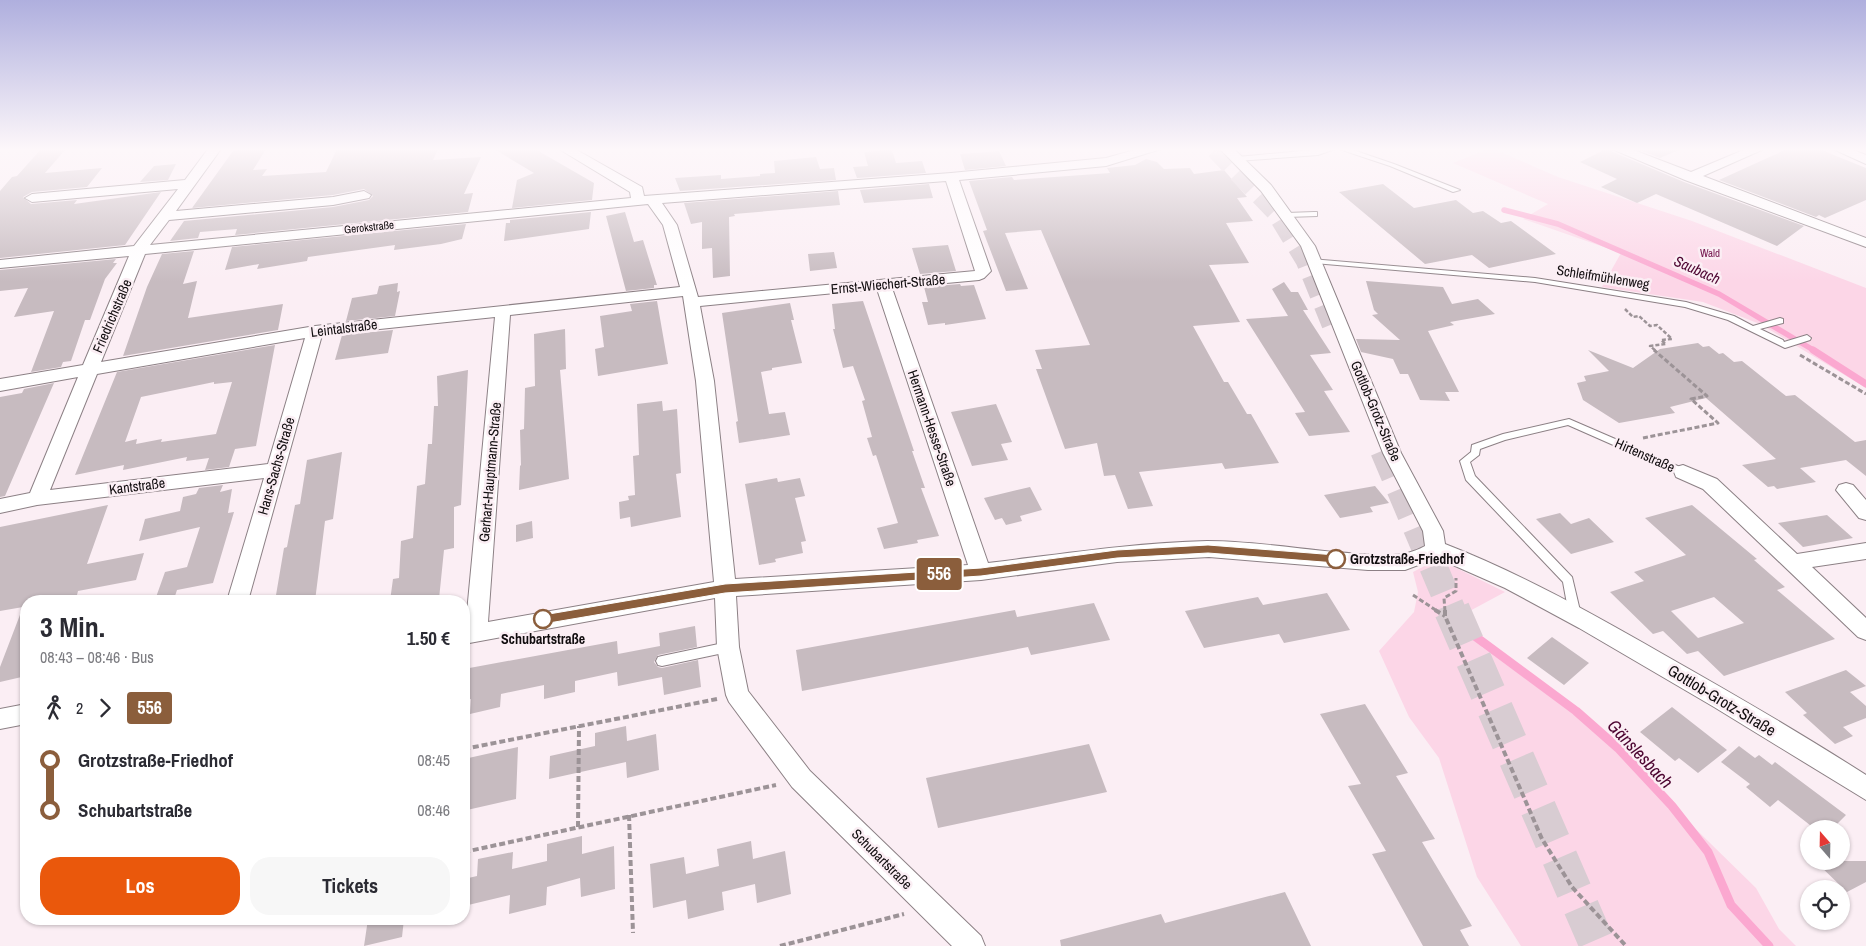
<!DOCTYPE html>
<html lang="de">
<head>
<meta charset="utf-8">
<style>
  :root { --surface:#fff; --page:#f7f7f7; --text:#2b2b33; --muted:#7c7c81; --accent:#ea580c }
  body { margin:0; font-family:"Archivo Narrow",sans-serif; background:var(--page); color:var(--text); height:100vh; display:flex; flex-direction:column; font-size:19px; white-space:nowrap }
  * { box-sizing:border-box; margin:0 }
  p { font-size:16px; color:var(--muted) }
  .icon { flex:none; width:28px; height:28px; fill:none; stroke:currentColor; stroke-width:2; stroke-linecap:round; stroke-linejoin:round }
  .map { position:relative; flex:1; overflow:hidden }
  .details { position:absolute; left:20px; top:595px; width:450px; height:330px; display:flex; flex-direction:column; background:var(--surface); border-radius:20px; box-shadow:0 1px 4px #0004 }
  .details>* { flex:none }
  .badge { padding:0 10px; border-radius:4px; font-size:18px; line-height:32px }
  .needle { width:32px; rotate:340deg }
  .tools { position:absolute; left:1800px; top:820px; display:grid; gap:10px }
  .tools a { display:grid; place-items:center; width:50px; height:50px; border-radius:50%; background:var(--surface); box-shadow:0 1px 4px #0004; font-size:25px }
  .map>.badge { position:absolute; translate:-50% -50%; box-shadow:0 0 0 2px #fff }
  .legs { display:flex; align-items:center; gap:8px; height:55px; padding:0 20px; font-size:16px }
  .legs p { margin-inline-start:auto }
  .summary { display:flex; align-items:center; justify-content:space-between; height:85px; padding:0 20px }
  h1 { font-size:28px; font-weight:700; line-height:38px }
  .button { display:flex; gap:10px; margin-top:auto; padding:10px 20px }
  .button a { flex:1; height:58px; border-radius:20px; background:var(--accent); color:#fff; font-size:20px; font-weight:700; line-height:58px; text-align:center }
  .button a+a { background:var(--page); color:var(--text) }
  ul { padding:0 20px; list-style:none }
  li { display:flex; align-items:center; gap:18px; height:50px; font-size:19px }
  li i { display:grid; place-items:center; width:8px; height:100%; margin:0 6px; background:currentColor }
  li i::after { content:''; width:12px; height:12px; margin:-6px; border:4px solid; border-radius:50%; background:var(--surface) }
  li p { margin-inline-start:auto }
  li:first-child i { background:linear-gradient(#0000 50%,currentColor 0) }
  li:last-child i { background:linear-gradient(currentColor 50%,#0000 0) }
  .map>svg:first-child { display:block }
</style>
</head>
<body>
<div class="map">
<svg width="1866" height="946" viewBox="0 0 1866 946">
  <rect width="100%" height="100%" fill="#fbeef4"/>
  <path fill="#fcd6e7" d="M 1488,149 L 1494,149 L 1558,177 L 1692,221 L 1866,288 L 1866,388 L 1760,324 L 1703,302 L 1602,287 L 1621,253 L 1523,219 L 1548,204 L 1453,163 Z
    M 1438,559 L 1505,592 L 1466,613 L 1482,647 L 1578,717 L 1616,751 L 1756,888 L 1779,929 L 1796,946 L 1521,946 L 1477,877 L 1439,758 L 1409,717 L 1379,651 L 1414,612 L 1418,592 L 1413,572 Z"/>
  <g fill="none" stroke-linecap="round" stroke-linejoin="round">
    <path stroke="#fba8d0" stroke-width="5.5" d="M 1504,210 L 1558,224 L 1719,294 L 1815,351"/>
    <path stroke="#fba8d0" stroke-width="7" d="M 1813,350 L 1866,384"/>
    <path stroke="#fba8d0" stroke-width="9" d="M 1459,611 L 1476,637 L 1576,711 L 1618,748 L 1672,806 L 1708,852 L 1731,905 L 1769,946"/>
  </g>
  <path fill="#c7bbc0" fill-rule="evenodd" d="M 41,149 L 66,149 L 45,173 L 102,168 L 87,187 L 32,192 L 23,197 L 31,204 L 77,200 L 74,204 L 161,192 L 125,245 L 0,258 L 0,191 L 12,177 L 17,176 Z
    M 266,149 L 253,170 L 267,169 L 262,176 L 326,172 L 337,149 L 438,149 L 433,160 L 481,157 L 464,194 L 473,193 L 468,212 L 235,235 L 237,229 L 200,232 L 198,238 L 170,241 L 184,221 L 333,207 L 369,200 L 373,196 L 364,189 L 333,195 L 192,208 L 233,151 Z
    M 494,149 L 535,149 L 594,183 L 592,200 L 512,208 L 517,180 L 534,173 Z
    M 1606,149 L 1684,182 L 1804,226 L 1777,246 L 1656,194 L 1637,203 L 1601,187 L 1617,179 L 1580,162 Z
    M 1637,149 L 1679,149 L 1679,150 L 1660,158 Z
    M 1787,149 L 1819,149 L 1866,168 L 1866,200 L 1825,218 L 1819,215 L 1816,217 L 1719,180 Z
    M 892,150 L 896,163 L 922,161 L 926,173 L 857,178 L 853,167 L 868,166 L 864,152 Z
    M 999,151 L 1006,166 L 965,170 L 960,154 Z
    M 816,157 L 820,169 L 834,168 L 836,180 L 680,191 L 675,178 L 721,175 L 721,179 L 760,176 L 760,174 L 775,173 L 774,161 Z
    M 1146,159 L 1157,162 L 1164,169 L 1190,168 L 1194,174 L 1224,170 L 1247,197 L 1237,198 L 1253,221 L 1226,223 L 1249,263 L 1209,265 L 1240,322 L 1193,326 L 1224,382 L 1228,382 L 1247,414 L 1251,414 L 1279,463 L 1225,469 L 1222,463 L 1139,472 L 1153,506 L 1128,509 L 1115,475 L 1104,476 L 1097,443 L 1065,449 L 1036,369 L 1042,369 L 1035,350 L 1090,345 L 1041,230 L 1005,233 L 1028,289 L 1006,291 L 983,231 L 987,230 L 969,181 L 1012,177 L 1014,180 L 1110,173 L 1107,168 L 1135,165 Z
    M 176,164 L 168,180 L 140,182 L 154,166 Z
    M 929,184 L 933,198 L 864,203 L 860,190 Z
    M 1383,184 L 1414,208 L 1456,200 L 1473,213 L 1483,211 L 1501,223 L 1511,221 L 1556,254 L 1489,268 L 1472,255 L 1425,264 L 1339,192 Z
    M 838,191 L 840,205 L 734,214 L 735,216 L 729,217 L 730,276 L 713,278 L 712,248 L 702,249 L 702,222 L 691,224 L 684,203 Z
    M 591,212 L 589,229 L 504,241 L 506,223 L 510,223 L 510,220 Z
    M 625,212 L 634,242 L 643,240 L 657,285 L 654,285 L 654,288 L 626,291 L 606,216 Z
    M 466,224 L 462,239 L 441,244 L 394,250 L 395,245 L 308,257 L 307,261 L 257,269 L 259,264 L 225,270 L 232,247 Z
    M 948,245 L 956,271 L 920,274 L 912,248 Z
    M 194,251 L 183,284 L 197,281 L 188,318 L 283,304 L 278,330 L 123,356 L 147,287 L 162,254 Z
    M 834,252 L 837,268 L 810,271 L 808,254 Z
    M 116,259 L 113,263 L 117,263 L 105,279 L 90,320 L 85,320 L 71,361 L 63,362 L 61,367 L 31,372 L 54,311 L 14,317 L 28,288 L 0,291 L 0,270 Z
    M 1366,281 L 1443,287 L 1452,304 L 1478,299 L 1495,314 L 1450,322 L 1454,325 L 1428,331 L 1459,392 L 1445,392 L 1450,401 L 1420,400 L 1408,374 L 1400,374 L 1393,359 L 1361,352 L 1356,339 L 1400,340 L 1372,315 L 1378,314 L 1374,310 Z
    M 1284,282 L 1291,292 L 1298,292 L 1308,310 L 1303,310 L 1331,353 L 1310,355 L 1333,390 L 1324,391 L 1350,432 L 1309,436 L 1295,413 L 1305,412 L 1246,319 L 1288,316 L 1272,289 Z
    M 398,283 L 397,292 L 400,291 L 395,316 L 346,321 L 352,298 L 377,294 L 379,286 Z
    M 960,284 L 961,286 L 974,285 L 986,319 L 945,325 L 945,323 L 928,325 L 922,302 L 928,302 L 924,287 Z
    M 657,301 L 668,364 L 598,376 L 595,349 L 604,347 L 600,316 L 632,311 L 630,304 Z
    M 863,301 L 914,451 L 912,451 L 925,488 L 921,488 L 939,536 L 917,540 L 918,543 L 884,549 L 877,528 L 898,523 L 876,455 L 873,456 L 867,438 L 872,437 L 862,401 L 865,400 L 853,366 L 843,368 L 833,329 L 835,329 L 832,304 Z
    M 790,303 L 794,320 L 791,320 L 802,363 L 772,368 L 772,370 L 761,372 L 769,414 L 785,412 L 790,435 L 739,443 L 736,422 L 738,421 L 722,313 Z
    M 565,329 L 566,369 L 560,370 L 569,479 L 519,490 L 520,466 L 521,465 L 520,430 L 524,429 L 525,388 L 535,386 L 534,334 Z
    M 393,330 L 388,353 L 335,360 L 342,335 Z
    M 1698,343 L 1703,347 L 1709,346 L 1719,354 L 1723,353 L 1734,362 L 1742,361 L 1786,396 L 1795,395 L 1855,442 L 1866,440 L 1866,476 L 1846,460 L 1800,468 L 1816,482 L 1777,489 L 1774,486 L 1768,487 L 1742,465 L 1776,459 L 1706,398 L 1670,407 L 1675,413 L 1619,423 L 1583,400 L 1577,383 L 1586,381 L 1584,376 L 1609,371 L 1588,350 L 1633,368 L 1660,349 Z
    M 275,345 L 256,446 L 235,449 L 229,467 L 205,470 L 209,458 L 186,461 L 187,457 L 123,470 L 124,465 L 75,475 L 117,372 ZM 214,382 L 214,384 L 232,382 L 216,434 L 161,442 L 162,439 L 136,444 L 137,439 L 125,442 L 141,397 Z
    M 468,370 L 461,505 L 454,507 L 454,548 L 444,550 L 439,599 L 390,601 L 393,579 L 399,578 L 401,541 L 413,538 L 417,486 L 425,484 L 428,444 L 432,444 L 434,406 L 438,406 L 437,376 Z
    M 54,383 L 5,496 L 0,497 L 0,397 L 22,393 L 24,389 Z
    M 662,401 L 663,411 L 677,409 L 681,473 L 676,474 L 681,517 L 631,527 L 630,517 L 620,519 L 619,502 L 629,500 L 628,496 L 635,495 L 633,456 L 639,455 L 637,404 Z
    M 996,404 L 1012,442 L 1001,444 L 1008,460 L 972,466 L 951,412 Z
    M 342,452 L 333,519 L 325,521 L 315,601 L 275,601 L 284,548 L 287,547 L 295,505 L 300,504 L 307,460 Z
    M 777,478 L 778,482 L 800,478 L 805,496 L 795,498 L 806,541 L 801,542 L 803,553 L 775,559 L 776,562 L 759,565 L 745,484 Z
    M 223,485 L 220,492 L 232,489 L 228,513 L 234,512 L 213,583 L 177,590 L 175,596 L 155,600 L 165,572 L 187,567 L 200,527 L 139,541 L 145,519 L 180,511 L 183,497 L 196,494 L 199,488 Z
    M 1375,486 L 1389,503 L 1370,507 L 1373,512 L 1340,518 L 1324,495 Z
    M 1030,487 L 1042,510 L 1020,516 L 1022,521 L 1006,525 L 1002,518 L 995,520 L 984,498 Z
    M 108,505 L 87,564 L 144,553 L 136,580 L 78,591 L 77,595 L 47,601 L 26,601 L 26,676 L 0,682 L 0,667 L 23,607 L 0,611 L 0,527 Z
    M 1692,505 L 1757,559 L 1754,560 L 1785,587 L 1777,590 L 1835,639 L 1724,676 L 1698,651 L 1687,654 L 1663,631 L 1653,634 L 1610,592 L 1644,581 L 1634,572 L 1686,555 L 1645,518 ZM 1714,597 L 1744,623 L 1698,638 L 1671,611 Z
    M 1560,513 L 1571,524 L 1589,518 L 1614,542 L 1571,554 L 1536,519 Z
    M 1827,515 L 1853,538 L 1803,547 L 1778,523 Z
    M 532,521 L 533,538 L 516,542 L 516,525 Z
    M 1327,593 L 1350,630 L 1284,643 L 1279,634 L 1204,648 L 1185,611 L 1258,597 L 1263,605 Z
    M 1094,603 L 1110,640 L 1031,655 L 1028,647 L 802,691 L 796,650 L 1015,610 L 1017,617 Z
    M 695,626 L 697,647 L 658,655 L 654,662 L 658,667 L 662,668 L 698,660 L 701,687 L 664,695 L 662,677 L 618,686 L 617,672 L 575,681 L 575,692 L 544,699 L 544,685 L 501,694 L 500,707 L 470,714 L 471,699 L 464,701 L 464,669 L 617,641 L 618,654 L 660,646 L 659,633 Z
    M 1552,637 L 1589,663 L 1564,685 L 1527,658 Z
    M 1846,670 L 1866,686 L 1850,692 L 1866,706 L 1866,718 L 1843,727 L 1853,736 L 1835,744 L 1803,715 L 1807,713 L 1785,692 Z
    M 1365,704 L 1408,773 L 1396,776 L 1435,839 L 1422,842 L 1472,926 L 1460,930 L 1469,946 L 1423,946 L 1372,854 L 1386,851 L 1348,786 L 1361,784 L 1320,714 Z
    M 1672,707 L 1727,750 L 1698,773 L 1679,758 L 1675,761 L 1640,732 Z
    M 626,726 L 627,741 L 656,734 L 659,770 L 627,778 L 626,762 L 549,779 L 550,756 L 595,746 L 595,733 Z
    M 1089,744 L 1107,792 L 938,828 L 926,778 Z
    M 1739,746 L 1755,758 L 1759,755 L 1772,765 L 1775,762 L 1846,815 L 1832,829 L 1815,829 L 1778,800 L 1770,807 L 1746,787 L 1750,784 L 1721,762 Z
    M 518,747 L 516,799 L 467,810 L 468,793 L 464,794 L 464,759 Z
    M 582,836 L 582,854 L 614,846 L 615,889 L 581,897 L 580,878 L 547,887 L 546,905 L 509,914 L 510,895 L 464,906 L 464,879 L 477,876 L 478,859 L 513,852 L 512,869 L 547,861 L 547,844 Z
    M 751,841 L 753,859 L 785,851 L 791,894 L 757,903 L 755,884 L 722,892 L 724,910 L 688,919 L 686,900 L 653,908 L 650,864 L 684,857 L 686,874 L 719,866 L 717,849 Z
    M 1815,861 L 1866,861 L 1866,882 L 1847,892 Z
    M 1285,892 L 1311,946 L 1061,946 L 1060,940 L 1161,914 L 1165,923 Z
    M 368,919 L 404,919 L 402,937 L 364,946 Z"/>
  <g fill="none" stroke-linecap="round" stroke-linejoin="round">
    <path stroke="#d8ccd2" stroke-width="21" stroke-dasharray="21 11" stroke-linecap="butt" d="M 1216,149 L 1276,211 L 1306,260 L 1334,329"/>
    <path stroke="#d8ccd2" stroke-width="28" stroke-dasharray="28 14" stroke-linecap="butt" d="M 1384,450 L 1452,611"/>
    <path stroke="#d8ccd2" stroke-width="36" stroke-dasharray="36 18" stroke-linecap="butt" d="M 1452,610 L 1598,946"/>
    <g stroke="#8c8085" stroke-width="2">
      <path id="lane" d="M 1323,149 L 1335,149 L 1318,155 L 1237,161 L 1234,159 L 1237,157 Z
        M 1339,149 L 1350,149 L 1394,164 L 1460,190 L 1453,192 L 1390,166 Z
        M 1314,212 L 1317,212 L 1317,216 L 1287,217 L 1283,215 L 1287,213 Z
        M 1311,259 L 1535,278 L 1686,302 L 1734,316 L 1753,326 L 1780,318 L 1783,319 L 1783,323 L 1760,329 L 1783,340 L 1784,342 L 1807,335 L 1811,338 L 1810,340 L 1785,348 L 1728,320 L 1685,307 L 1535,282 L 1314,263 L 1310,261 Z
        M 1569,419 L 1687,470 L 1688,472 L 1683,476 L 1679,474 L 1568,425 L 1505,440 L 1480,449 L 1479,455 L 1470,462 L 1475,476 L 1572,577 L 1581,615 L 1579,618 L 1575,620 L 1571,618 L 1569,615 L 1563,582 L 1466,480 L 1460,461 L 1471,452 L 1472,445 L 1503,434 Z
        M 728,642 L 732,644 L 734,647 L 732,650 L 728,652 L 662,666 L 658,665 L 656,661 L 658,657 L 662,656 Z"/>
    </g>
    <g stroke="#8c8085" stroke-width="2">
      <path id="street" d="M 208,149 L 221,149 L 176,211 L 333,197 L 364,191 L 371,195 L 369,198 L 333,205 L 169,220 L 150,245 L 631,198 L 630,192 L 559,149 L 575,149 L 642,187 L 644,196 L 951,173 L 1106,158 L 1138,149 L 1161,149 L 1106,166 L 959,180 L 991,271 L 984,278 L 979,280 L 892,288 L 988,563 C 1061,554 1133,543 1207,541 C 1249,541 1293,548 1336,552 C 1364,554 1399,561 1425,546 L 1423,531 L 1383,453 L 1301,246 L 1261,191 L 1220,149 L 1234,149 L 1271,185 L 1315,246 L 1401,453 L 1443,531 L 1445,544 C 1520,573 1591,613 1661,653 C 1730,692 1799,732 1866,775 L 1866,800 L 1714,707 L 1579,628 L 1505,588 L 1437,558 L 1405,570 L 1368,570 L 1209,557 L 1117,562 L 981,580 L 736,596 L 739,647 L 748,691 L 810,771 L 981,936 L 985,946 L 952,946 L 792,787 L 729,702 L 726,695 L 717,647 L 715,598 L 464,644 L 495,317 L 322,335 L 248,601 L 227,601 L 264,478 L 37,505 L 0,513 L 0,499 L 30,493 L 78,377 L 0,391 L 0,379 L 83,365 L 129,256 L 0,268 L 0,260 L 134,246 L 178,189 L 32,202 L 25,198 L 32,194 L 185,180 ZM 946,181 L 975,271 L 698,297 L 677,225 L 662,203 ZM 648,204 L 663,225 L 680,287 L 315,326 L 101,362 L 145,254 ZM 877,289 L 968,565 L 735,579 L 714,381 L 700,306 ZM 683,296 L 696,381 L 714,582 L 488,622 L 510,315 ZM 305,338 L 268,464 L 50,490 L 97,374 Z
        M 1612,149 L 1631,149 L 1691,172 L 1746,149 L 1764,149 L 1703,176 L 1866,238 L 1866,247 L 1685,180 Z
        M 1833,149 L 1851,149 L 1866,155 L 1866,164 Z
        M 1683,465 L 1717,479 L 1797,554 L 1866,543 L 1866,559 L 1812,567 L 1866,618 L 1866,640 L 1858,637 L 1703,489 L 1676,477 L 1674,472 L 1676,467 Z
        M 1846,483 L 1853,485 L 1866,500 L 1866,520 L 1859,518 L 1836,490 L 1839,485 Z
        M 26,704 L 26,724 L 0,729 L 0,709 Z"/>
    </g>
    <path stroke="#9c9397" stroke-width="2.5" stroke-dasharray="4 2" stroke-linecap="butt" d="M 1625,309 L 1633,317 L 1639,316 L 1650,326 L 1657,325 L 1672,339 L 1661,340 L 1666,344 L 1650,346 L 1656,351"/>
    <path stroke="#9c9397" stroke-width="3" stroke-dasharray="5 2.5" stroke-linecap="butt" d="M 1800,355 L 1866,394
      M 1643,438 L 1718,423 L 1691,399 L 1707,396 L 1654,350
      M 1413,595 L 1437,611
      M 1445,611 L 1444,598 L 1456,591 L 1456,578"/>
    <path stroke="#9c9397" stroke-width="4" stroke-dasharray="6 3" stroke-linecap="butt" d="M 1435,610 L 1445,616
      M 1445,610 L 1445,616 L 1542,839 L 1572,887 L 1626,946
      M 464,749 L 717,699
      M 629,815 L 633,933
      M 578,827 L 579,726
      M 464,852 L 776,785
      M 780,946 L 904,914"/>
    <use href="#lane" fill="#fff" fill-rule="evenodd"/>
    <use href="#street" fill="#fff" fill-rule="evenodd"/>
  </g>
  <linearGradient id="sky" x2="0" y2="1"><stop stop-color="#afafde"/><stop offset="0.53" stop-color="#fdf7fa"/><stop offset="1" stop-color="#fdf7fa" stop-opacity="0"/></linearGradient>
  <rect width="1866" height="282" fill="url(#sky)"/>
  <path fill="#8b5e3c" stroke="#fff" d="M 1208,545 L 1336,555 L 1341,559 L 1336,563 L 1208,553 L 1117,558 L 981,576 L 725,593 L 543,624 L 537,619 L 543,615 L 725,584 L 981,568 L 1117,550 Z"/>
  <g fill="#fff" stroke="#8b5e3c" stroke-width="2.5">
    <circle cx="1336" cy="559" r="9"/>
    <circle cx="543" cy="619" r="9"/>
  </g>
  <g text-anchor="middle" stroke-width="5" stroke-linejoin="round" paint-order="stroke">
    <g font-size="11" fill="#110d0f" stroke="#fbeef4">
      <text transform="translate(369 227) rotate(-6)" y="4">Gerokstraße</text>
    </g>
    <g font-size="11" fill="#74164e" stroke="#fbeef4">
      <text x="1710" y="257">Wald</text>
    </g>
    <g font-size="14" fill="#110d0f" stroke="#fbeef4">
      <text transform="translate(1603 277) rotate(9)" y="5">Schleifmühlenweg</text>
      <text transform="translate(888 284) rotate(-5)" y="5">Ernst-Wiechert-Straße</text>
      <text transform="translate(112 316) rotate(-67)" y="5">Friedrichstraße</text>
      <text transform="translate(344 328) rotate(-7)" y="5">Leintalstraße</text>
      <text transform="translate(1376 411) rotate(67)" y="5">Gottlob-Grotz-Straße</text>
      <text transform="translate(932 428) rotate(71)" y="5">Hermann-Hesse-Straße</text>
      <text transform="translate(1645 455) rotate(24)" y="5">Hirtenstraße</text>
      <text transform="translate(276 466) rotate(-74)" y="5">Hans-Sachs-Straße</text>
      <text transform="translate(490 472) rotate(-85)" y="5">Gerhart-Hauptmann-Straße</text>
      <text transform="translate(137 486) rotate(-7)" y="5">Kantstraße</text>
      <text transform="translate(882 859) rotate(45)" y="5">Schubartstraße</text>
    </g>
    <g font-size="14" font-weight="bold" fill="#110d0f" stroke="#fbeef4" text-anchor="start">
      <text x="1350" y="564">Grotzstraße-Friedhof</text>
      <text x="543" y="644" text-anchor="middle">Schubartstraße</text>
    </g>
    <g font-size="15" font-style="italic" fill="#4d0531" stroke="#fbeef4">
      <text transform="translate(1697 270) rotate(24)" y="5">Saubach</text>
    </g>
    <g font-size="16" fill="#110d0f" stroke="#fbeef4">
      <text transform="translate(1722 700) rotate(31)" y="6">Gottlob-Grotz-Straße</text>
    </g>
    <g font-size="18" font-style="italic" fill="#4d0531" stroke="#fbeef4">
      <text transform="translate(1640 754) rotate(47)" y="6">Gänslesbach</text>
    </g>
  </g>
</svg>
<div class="tools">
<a><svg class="needle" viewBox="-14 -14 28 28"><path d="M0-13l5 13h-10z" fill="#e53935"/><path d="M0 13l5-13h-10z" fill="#7c7c81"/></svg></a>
<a><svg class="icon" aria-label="locate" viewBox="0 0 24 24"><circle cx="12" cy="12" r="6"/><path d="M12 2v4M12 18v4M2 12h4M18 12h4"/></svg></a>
</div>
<b class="badge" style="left:939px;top:574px;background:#8b5e3c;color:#fff">556</b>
<section class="details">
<div class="summary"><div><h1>3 Min.</h1><p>08:43 – 08:46 · Bus</p></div><b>1.50 €</b></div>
<div class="legs"><svg class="icon" aria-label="walk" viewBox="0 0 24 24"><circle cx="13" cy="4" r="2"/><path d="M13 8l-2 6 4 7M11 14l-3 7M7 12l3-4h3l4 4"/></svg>2<svg class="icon" aria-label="forward" viewBox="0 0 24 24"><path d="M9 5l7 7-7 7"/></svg><b class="badge" style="background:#8b5e3c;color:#fff">556</b></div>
<ul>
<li><i style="color:#8b5e3c"></i><b>Grotzstraße-Friedhof</b><p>08:45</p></li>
<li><i style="color:#8b5e3c"></i><b>Schubartstraße</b><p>08:46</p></li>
</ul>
<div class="button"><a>Los</a><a>Tickets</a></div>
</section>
</div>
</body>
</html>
